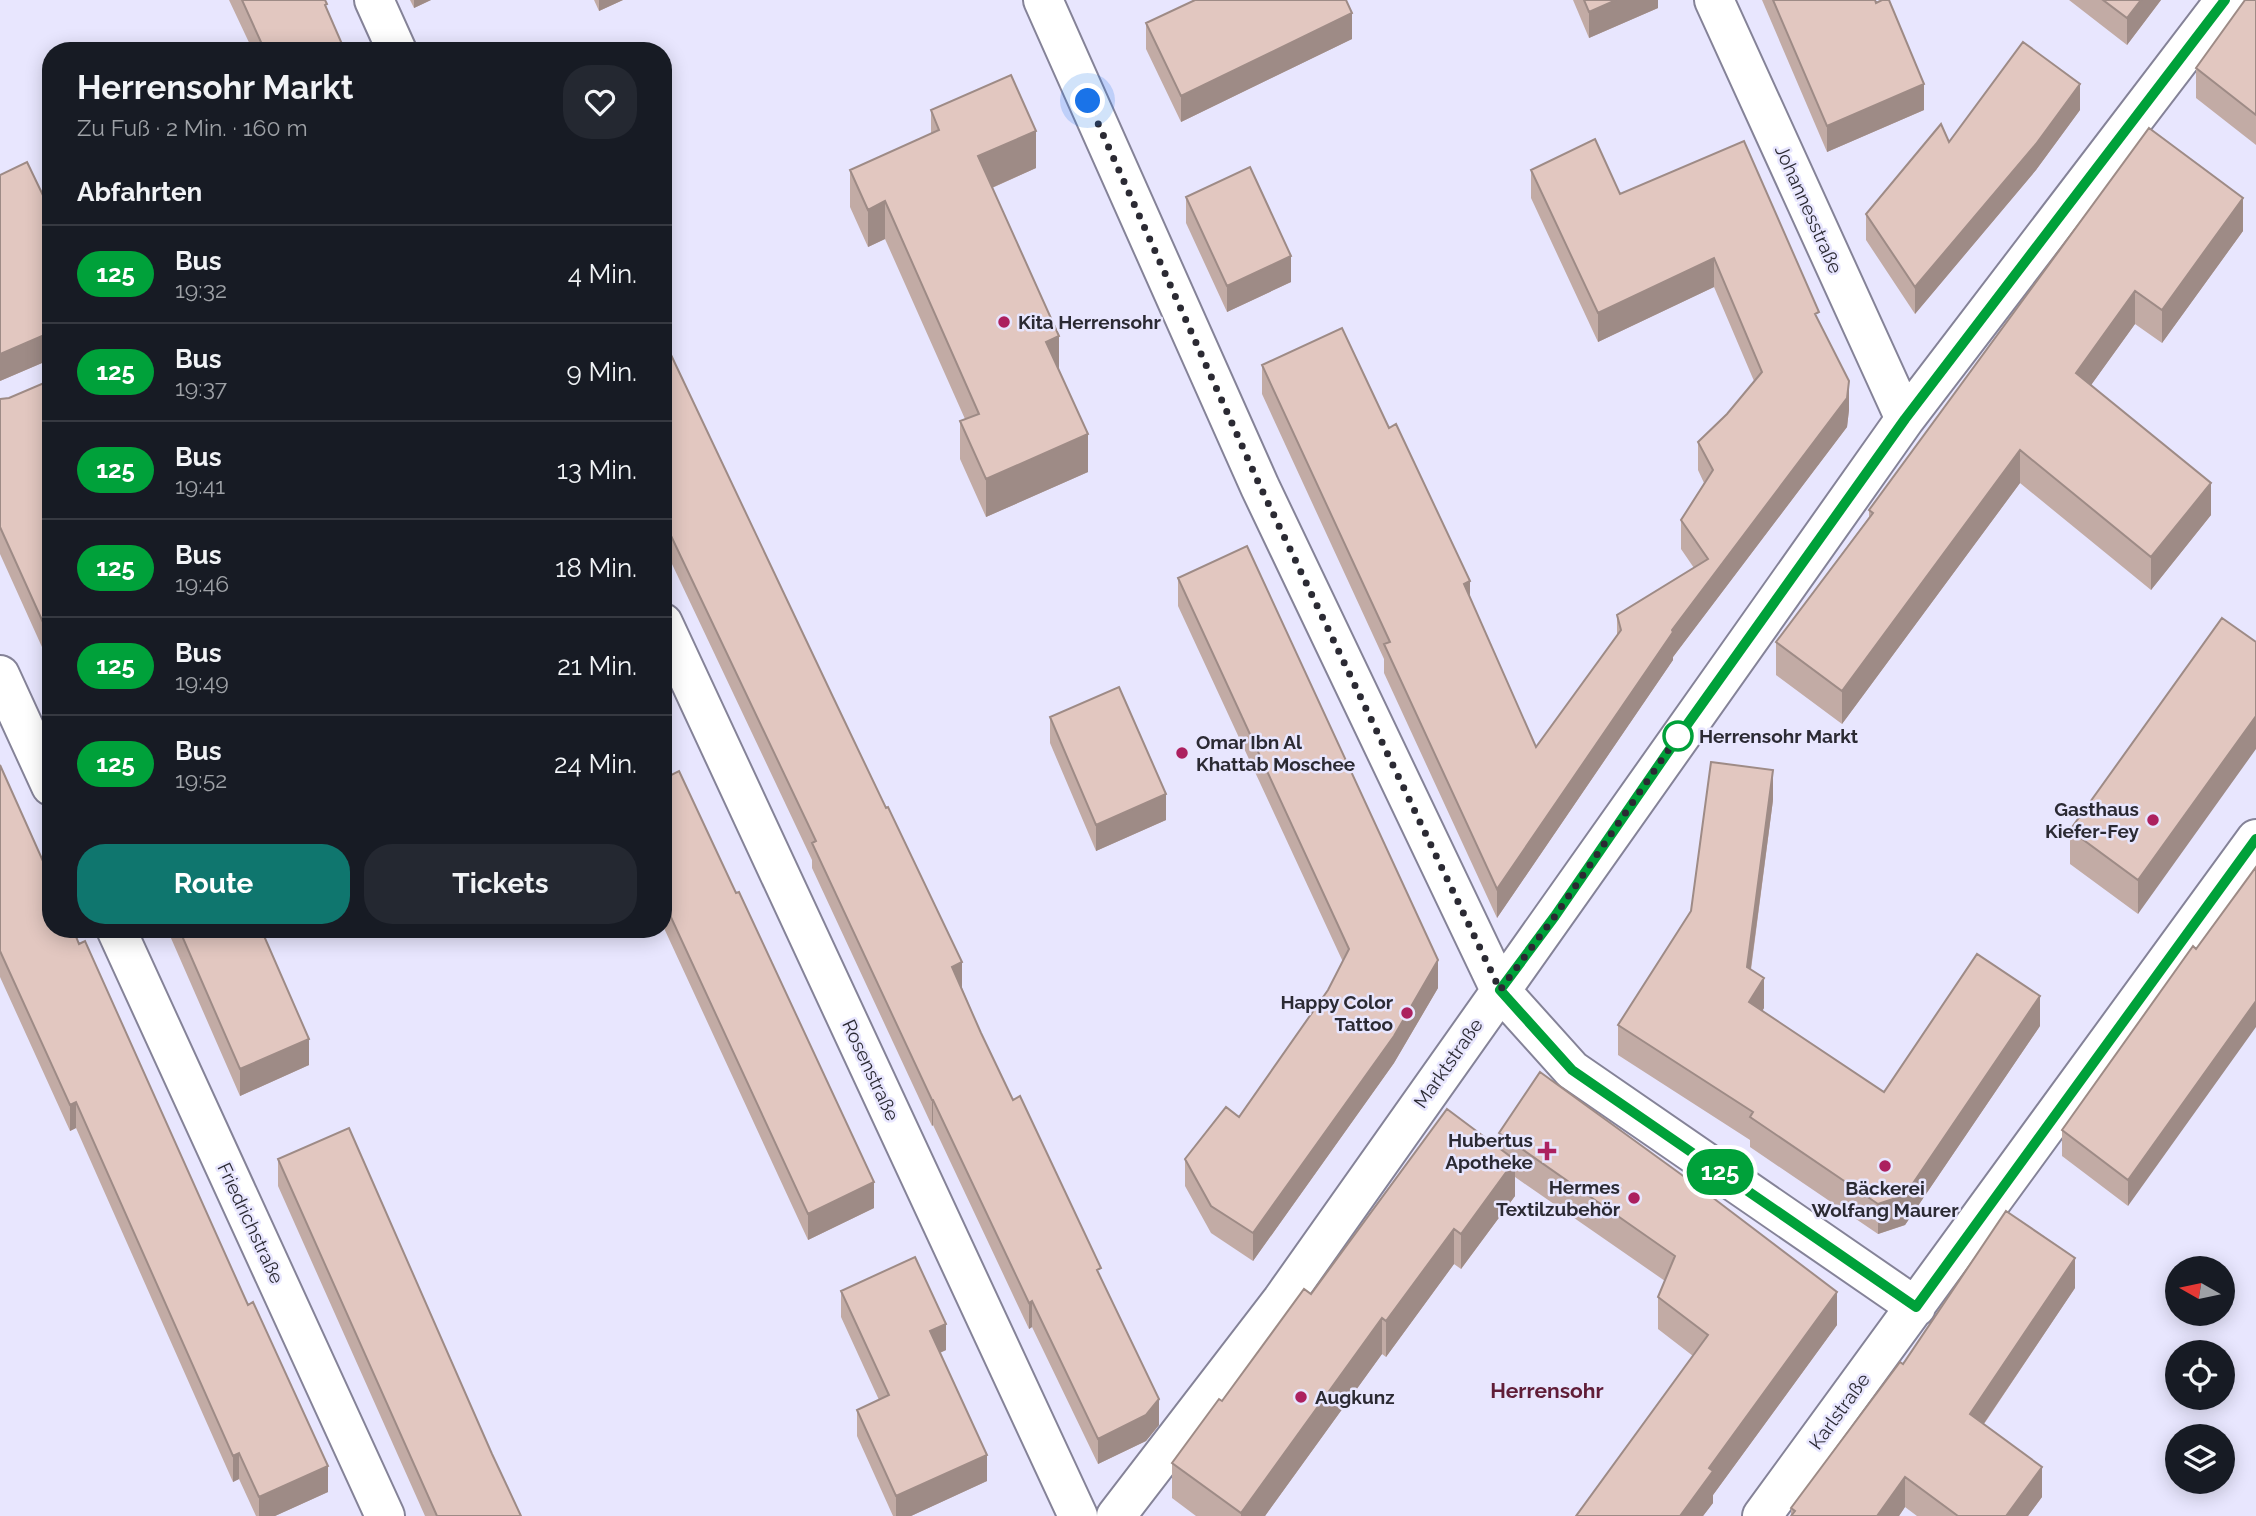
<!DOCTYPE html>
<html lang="de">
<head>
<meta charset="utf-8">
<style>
  :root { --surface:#171b24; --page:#242831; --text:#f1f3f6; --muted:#9ea1a6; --line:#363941; --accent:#0f766e }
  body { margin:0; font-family:Raleway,sans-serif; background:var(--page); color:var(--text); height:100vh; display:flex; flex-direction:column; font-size:26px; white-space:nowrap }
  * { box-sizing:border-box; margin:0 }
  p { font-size:23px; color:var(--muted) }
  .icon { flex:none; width:38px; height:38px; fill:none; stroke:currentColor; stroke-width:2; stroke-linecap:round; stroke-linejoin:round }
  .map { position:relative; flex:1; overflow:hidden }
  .details { position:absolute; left:42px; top:42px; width:630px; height:896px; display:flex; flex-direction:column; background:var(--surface); border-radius:28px; box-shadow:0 4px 18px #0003 }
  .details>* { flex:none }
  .badge { padding:0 14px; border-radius:23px; font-size:24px; line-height:46px }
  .needle { width:46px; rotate:279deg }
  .tools { position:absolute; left:2165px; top:1256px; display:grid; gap:14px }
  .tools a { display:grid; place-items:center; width:70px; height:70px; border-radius:50%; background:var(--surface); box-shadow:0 4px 18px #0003; font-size:35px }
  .you { position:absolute; width:35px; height:35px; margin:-18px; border:5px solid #fff; border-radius:50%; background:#1a73e8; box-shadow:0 0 0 10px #1a73e833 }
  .map>.badge { position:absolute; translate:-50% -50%; box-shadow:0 0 0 4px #fff }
  h2 { padding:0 35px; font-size:26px; line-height:63px }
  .round { display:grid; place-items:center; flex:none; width:74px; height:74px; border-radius:28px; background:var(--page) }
  .summary { display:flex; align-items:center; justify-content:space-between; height:119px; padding:0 35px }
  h1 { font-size:33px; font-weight:700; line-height:52px }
  .button { display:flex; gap:14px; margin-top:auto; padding:14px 35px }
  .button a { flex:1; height:80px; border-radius:28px; background:var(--accent); color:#fff; font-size:28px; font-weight:700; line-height:80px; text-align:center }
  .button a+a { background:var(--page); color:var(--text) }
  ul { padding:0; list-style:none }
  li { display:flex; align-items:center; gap:21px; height:98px; padding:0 35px; border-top:2px solid var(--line) }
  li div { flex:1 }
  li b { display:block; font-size:26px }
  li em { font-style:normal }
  li .badge { min-width:77px; font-weight:700; text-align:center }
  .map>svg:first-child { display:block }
</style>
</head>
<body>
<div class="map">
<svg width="2256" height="1516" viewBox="0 0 2256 1516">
  <rect width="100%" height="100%" fill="#e8e6fe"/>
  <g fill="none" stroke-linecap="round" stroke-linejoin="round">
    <g stroke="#858398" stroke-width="42">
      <path id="street" d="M 374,0 L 397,51
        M 1043,0 L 1260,487 L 1500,990 L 1572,1070 L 1916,1307
        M 1714,0 L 1905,419
        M 663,623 L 1078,1516
        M 0,675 L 51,786
        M 116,929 L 385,1516
        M 1116,1516 L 1282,1300 L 1905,419 L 2225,0
        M 1762,1516 L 2256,839"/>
    </g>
    <use href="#street" stroke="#fff" stroke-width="38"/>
  </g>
  <path fill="#c2aba5" d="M 229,0 L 325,0 L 327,10 L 345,51 L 253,51 Z
    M 410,0 L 431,0 L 414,8 Z
    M 594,0 L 623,0 L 599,11 Z
    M 1573,0 L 1658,0 L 1658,8 L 1589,38 Z
    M 1762,0 L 1875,0 L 1924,110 L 1827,152 Z
    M 2069,0 L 2161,0 L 2127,45 Z
    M 2256,0 L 2256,145 L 2196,98 L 2196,68 Z
    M 1146,23 L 1352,39 L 1181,122 L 1146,49 Z
    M 931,110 L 1036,168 L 992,188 L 1059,370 L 1088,472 L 986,517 L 960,459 L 960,421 L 965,419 L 885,239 L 868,247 L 850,207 L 850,170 L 931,134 Z
    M 2080,110 L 2036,170 L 1915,314 L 1866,240 L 1866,214 L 1949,142 Z
    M 2149,128 L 2243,231 L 2162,343 L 2135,324 L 2091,385 L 2211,515 L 2151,590 L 2020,483 L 1842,724 L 1776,675 L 1776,642 L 1869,517 L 1869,510 Z
    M 1531,170 L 1620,194 L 1819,323 L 1849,410 L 1847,427 L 1673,657 L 1673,660 L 1497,918 L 1384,673 L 1384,659 L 1262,394 L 1262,365 L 1470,599 L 1536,747 L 1617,636 L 1617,615 L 1694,568 L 1681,549 L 1681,520 L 1704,483 L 1698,470 L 1698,442 L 1727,414 L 1754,381 L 1714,287 L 1598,342 L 1531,198 Z
    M 1186,197 L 1291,282 L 1227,312 L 1186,223 Z
    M 51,212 L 51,362 L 42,363 L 0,381 Z
    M 663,338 L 962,988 L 981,1033 L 1013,1100 L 1101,1278 L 1159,1425 L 1146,1441 L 1098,1464 L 1032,1327 L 1029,1329 L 933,1125 L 932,1126 L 812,868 L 812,860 L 663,545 Z
    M 51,380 L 51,667 L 0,554 L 0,399 L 9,398 Z
    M 1178,578 L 1438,988 L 1394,1063 L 1253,1261 L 1211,1233 L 1185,1186 L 1185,1159 L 1239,1117 L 1328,990 L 1343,962 L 1178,606 Z
    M 2222,618 L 2138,914 L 2070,864 L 2070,830 Z
    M 1050,717 L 1166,820 L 1096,851 L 1050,743 Z
    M 0,765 L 79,944 L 328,1492 L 275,1516 L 256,1516 L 239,1479 L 233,1482 L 76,1128 L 70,1131 L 0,977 Z
    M 663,779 L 874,1208 L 808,1240 L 663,926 Z
    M 1773,800 L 1751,970 L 1764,1008 L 1762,1011 L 1884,1092 L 2040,1026 L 1905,1225 L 1878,1234 L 1750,1147 L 1750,1140 L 1618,1055 L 1618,1025 Z
    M 167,929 L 261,929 L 309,1065 L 240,1096 Z
    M 2196,949 L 2128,1206 L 2062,1156 L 2062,1130 Z
    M 1499,1133 L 1837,1325 L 1713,1495 L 1713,1503 L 1703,1516 L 1576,1516 L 1693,1356 L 1658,1329 L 1658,1297 L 1665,1281 L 1515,1177 L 1515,1196 L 1461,1269 L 1454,1264 L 1386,1357 L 1382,1354 L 1265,1516 L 1196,1516 L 1172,1498 L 1172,1463 L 1311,1294 L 1499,1148 Z
    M 278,1159 L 492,1454 L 521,1516 L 425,1516 L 278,1186 Z
    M 2075,1288 L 1984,1424 L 2042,1497 L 2028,1516 L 1917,1516 L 1905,1507 L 1899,1516 L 1791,1516 L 1791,1508 L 1903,1364 Z
    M 841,1291 L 946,1350 L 940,1353 L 987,1481 L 911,1516 L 893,1516 L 857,1436 L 857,1410 L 879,1400 L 841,1317 Z"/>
  <path fill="#9e8b86" d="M 414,0 L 431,0 L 414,8 Z
    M 599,0 L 623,0 L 599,11 Z
    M 1616,0 L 1658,0 L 1658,8 L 1589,38 L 1589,12 Z
    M 2141,0 L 2161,0 L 2127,45 L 2127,18 Z
    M 1352,13 L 1352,39 L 1181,122 L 1181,96 Z
    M 1924,84 L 1924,110 L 1827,152 L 1827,126 Z
    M 2080,84 L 2080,110 L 2036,170 L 1915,314 L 1915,287 Z
    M 1036,131 L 1036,168 L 978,194 L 978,156 Z
    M 2243,198 L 2243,231 L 2162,343 L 2162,310 Z
    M 885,201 L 885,239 L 868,247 L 868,210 Z
    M 1291,256 L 1291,282 L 1227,312 L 1227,286 Z
    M 1714,258 L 1714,287 L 1598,342 L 1598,313 Z
    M 2135,291 L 2135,324 L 2076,406 L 2076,373 Z
    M 42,336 L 42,363 L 0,381 L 0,354 Z
    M 1059,336 L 1059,374 L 1046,342 Z
    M 1849,381 L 1849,410 L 1847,427 L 1673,657 L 1673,660 L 1497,918 L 1497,889 L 1672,630 Z
    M 1088,434 L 1088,472 L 986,517 L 986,479 Z
    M 2020,450 L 2020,483 L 1842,724 L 1842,691 Z
    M 2211,483 L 2211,515 L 2151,590 L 2151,557 Z
    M 1470,581 L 1470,610 L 1464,584 Z
    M 2256,716 L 2256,749 L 2138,914 L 2138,880 Z
    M 1773,770 L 1773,800 L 1747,997 L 1747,967 Z
    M 1166,794 L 1166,820 L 1096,851 L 1096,825 Z
    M 1438,960 L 1438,988 L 1394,1063 L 1253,1261 L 1253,1233 Z
    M 962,962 L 962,988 L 952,993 L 952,967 Z
    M 1764,978 L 1764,1008 L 1749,1032 L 1749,1002 Z
    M 2040,996 L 2040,1026 L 1905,1225 L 1878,1234 L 1878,1204 Z
    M 2256,1001 L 2256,1027 L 2128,1206 L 2128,1180 Z
    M 309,1039 L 309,1065 L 240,1096 L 240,1069 Z
    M 932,1100 L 933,1100 L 933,1125 L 932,1126 Z
    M 76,1102 L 76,1128 L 70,1131 L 70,1105 Z
    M 1515,1160 L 1515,1196 L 1461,1269 L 1461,1234 Z
    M 874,1182 L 874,1208 L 808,1240 L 808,1214 Z
    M 1454,1229 L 1454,1264 L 1386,1357 L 1386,1321 Z
    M 2075,1258 L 2075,1288 L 1970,1444 L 1970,1414 Z
    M 1837,1292 L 1837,1325 L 1713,1495 L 1713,1503 L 1703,1516 L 1680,1516 L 1709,1468 Z
    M 1032,1301 L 1032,1327 L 1029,1329 L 1029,1303 Z
    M 1382,1318 L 1382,1354 L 1265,1516 L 1241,1516 L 1241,1513 Z
    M 946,1324 L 946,1350 L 930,1357 L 930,1331 Z
    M 1159,1399 L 1159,1425 L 1146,1441 L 1098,1464 L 1098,1439 Z
    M 239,1453 L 239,1479 L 233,1482 L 233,1456 Z
    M 987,1455 L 987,1481 L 911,1516 L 896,1516 L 896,1496 Z
    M 328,1466 L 328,1492 L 275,1516 L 259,1516 L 259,1497 Z
    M 2042,1467 L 2042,1497 L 2028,1516 L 2006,1516 Z
    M 1905,1477 L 1905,1507 L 1899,1516 L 1877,1516 Z"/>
  <path fill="#e2c7c0" stroke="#9e8b86" stroke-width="2" d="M 242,0 L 325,0 L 327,4 L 325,5 L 345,51 L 265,51 Z
    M 1195,0 L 1346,0 L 1352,13 L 1181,96 L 1146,23 Z
    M 1584,0 L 1616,0 L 1589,12 Z
    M 1773,0 L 1875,0 L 1876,3 L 1882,0 L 1889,0 L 1924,84 L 1827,126 Z
    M 2103,0 L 2141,0 L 2127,18 Z
    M 2245,0 L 2256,0 L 2256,115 L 2196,68 Z
    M 2023,42 L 2080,84 L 2036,144 L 1915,287 L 1866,214 L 1941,124 L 1949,142 Z
    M 1011,75 L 1036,131 L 978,156 L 1059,336 L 1046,342 L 1088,434 L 986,479 L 960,421 L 979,414 L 885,201 L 868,210 L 850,170 L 939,130 L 931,110 Z
    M 2149,128 L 2243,198 L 2162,310 L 2135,291 L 2076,373 L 2211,483 L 2151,557 L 2020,450 L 1842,691 L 1776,642 L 1873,513 L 1869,510 Z
    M 1595,139 L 1620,194 L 1744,141 L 1819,312 L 1815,314 L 1849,381 L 1847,398 L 1672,630 L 1673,632 L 1497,889 L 1384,644 L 1390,642 L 1262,365 L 1342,328 L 1389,428 L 1396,424 L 1470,581 L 1464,584 L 1536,747 L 1621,630 L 1617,615 L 1708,559 L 1681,520 L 1713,470 L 1698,442 L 1727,414 L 1762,372 L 1714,258 L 1598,313 L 1531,170 Z
    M 27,162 L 51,212 L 51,335 L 42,336 L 0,354 L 0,175 Z
    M 1250,167 L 1291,256 L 1227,286 L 1186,197 Z
    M 663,338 L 833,697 L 886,808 L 888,807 L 962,962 L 952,967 L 981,1033 L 1013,1100 L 1020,1096 L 1101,1268 L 1097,1270 L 1159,1399 L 1146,1415 L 1098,1439 L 1032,1301 L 1029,1303 L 933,1100 L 932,1100 L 812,843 L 816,841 L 663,519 Z
    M 51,380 L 51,640 L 0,527 L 0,399 L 9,398 Z
    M 1247,546 L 1438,960 L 1394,1036 L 1253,1233 L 1211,1206 L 1185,1159 L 1226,1107 L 1239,1117 L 1328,990 L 1349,949 L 1178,578 Z
    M 2222,618 L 2256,642 L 2256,716 L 2138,880 L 2070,830 Z
    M 1119,687 L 1166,794 L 1096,825 L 1050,717 Z
    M 1711,762 L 1773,770 L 1747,967 L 1764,978 L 1749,1002 L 1884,1092 L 1977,954 L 2040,996 L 1905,1195 L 1878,1204 L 1750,1117 L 1753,1112 L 1618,1025 L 1691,911 Z
    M 0,765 L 51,879 L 51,929 L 73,929 L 79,944 L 85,941 L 248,1305 L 253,1302 L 328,1466 L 259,1497 L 239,1453 L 233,1456 L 76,1102 L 70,1105 L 0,951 Z
    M 679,771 L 736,893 L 739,892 L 874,1182 L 808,1214 L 663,900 L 663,779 Z
    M 2256,867 L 2256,1001 L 2128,1180 L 2062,1130 L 2193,946 L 2196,949 Z
    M 179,929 L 261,929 L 309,1039 L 240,1069 Z
    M 1540,1072 L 1704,1191 L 1837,1292 L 1709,1468 L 1713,1471 L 1680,1516 L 1576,1516 L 1708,1335 L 1658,1297 L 1675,1256 L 1499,1133 Z
    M 1447,1109 L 1515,1160 L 1461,1234 L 1454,1229 L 1386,1321 L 1382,1318 L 1241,1513 L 1172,1463 L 1219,1399 L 1222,1401 L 1304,1289 L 1311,1294 Z
    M 349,1128 L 492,1454 L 521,1516 L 437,1516 L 278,1159 Z
    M 2006,1211 L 2075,1258 L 1970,1414 L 2042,1467 L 2006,1516 L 1958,1516 L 1905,1477 L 1877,1516 L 1791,1516 L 1795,1511 L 1791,1508 L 1900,1362 L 1903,1364 Z
    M 915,1257 L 946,1324 L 930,1331 L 987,1455 L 896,1496 L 857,1410 L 889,1395 L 841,1291 Z"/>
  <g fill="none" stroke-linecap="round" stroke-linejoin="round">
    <g stroke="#fff" stroke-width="16">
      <path id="line" d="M 2225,0 L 1905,419 L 1679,736 L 1555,916 L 1500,990 L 1572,1070 L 1916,1307 L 2256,839"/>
    </g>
    <use href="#line" stroke="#00a13a" stroke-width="10"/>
    <path stroke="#2b2a33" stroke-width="7" stroke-dasharray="0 12.6" d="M 1088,101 L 1260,486 L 1500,990 L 1555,916 L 1678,736"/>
  </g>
  <g fill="#ac205f" stroke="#e8e6fe" stroke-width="2.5">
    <circle cx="1004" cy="322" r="7"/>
    <circle cx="1182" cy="753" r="7"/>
    <circle cx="2153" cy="820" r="7"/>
    <circle cx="1407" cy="1013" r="7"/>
    <path d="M1543.5 1140.5h7v7h7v7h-7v7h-7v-7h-7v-7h7z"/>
    <circle cx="1885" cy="1166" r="7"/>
    <circle cx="1634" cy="1198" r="7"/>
    <circle cx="1301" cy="1397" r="7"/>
  </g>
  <circle fill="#fff" stroke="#00a13a" stroke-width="3.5" cx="1678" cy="736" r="14"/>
  <g text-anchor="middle" stroke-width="5" stroke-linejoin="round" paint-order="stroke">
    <g font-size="19" fill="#2b2a33" stroke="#e8e6fe">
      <text transform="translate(1809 209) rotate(66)" y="7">Johannesstraße</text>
      <text transform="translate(1448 1063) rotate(-55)" y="7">Marktstraße</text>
      <text transform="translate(871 1070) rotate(65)" y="7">Rosenstraße</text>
      <text transform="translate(251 1223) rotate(65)" y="7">Friedrichstraße</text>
      <text transform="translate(1839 1411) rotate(-54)" y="7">Karlstraße</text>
    </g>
    <g font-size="19" font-weight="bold" fill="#2b2a33" stroke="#e8e6fe" text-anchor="end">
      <text x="1018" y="329" text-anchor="start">Kita Herrensohr</text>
      <text x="1196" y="749" text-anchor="start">Omar Ibn Al<tspan x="1196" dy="22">Khattab Moschee</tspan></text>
      <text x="2139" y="816">Gasthaus<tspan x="2139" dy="22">Kiefer-Fey</tspan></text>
      <text x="1393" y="1009">Happy Color<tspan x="1393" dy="22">Tattoo</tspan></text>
      <text x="1533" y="1147">Hubertus<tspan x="1533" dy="22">Apotheke</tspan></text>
      <text x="1620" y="1194">Hermes<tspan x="1620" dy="22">Textilzubehör</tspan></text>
      <text x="1885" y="1195" text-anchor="middle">Bäckerei<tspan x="1885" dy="22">Wolfang Maurer</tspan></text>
      <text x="1315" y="1404" text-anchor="start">Augkunz</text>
    </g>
    <g font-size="19" font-weight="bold" fill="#2b2a33" stroke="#e8e6fe" text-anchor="start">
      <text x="1699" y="743">Herrensohr Markt</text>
    </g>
    <g font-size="21" font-weight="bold" fill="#601d37" stroke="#e8e6fe">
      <text x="1547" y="1398">Herrensohr</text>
    </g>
  </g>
</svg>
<div class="tools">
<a><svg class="needle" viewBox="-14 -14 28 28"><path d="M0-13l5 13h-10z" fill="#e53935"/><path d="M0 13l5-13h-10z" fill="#9ea1a6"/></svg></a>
<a><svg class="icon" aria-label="locate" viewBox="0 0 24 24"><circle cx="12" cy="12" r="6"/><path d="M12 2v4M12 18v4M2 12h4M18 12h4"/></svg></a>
<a><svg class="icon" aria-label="layers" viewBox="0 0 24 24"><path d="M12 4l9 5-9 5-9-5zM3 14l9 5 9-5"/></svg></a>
</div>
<div class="you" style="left:1088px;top:101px"></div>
<b class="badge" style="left:1720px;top:1172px;background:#00a13a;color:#fff">125</b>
<section class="details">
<div class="summary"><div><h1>Herrensohr Markt</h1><p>Zu Fuß · 2 Min. · 160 m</p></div><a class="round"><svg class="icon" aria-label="heart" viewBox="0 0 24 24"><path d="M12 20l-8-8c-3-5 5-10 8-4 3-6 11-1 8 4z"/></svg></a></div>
<h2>Abfahrten</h2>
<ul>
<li><span class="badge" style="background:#00a13a;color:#fff">125</span><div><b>Bus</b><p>19:32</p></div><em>4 Min.</em></li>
<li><span class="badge" style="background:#00a13a;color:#fff">125</span><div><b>Bus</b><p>19:37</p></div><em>9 Min.</em></li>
<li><span class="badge" style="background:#00a13a;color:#fff">125</span><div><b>Bus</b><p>19:41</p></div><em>13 Min.</em></li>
<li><span class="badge" style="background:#00a13a;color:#fff">125</span><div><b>Bus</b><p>19:46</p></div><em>18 Min.</em></li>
<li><span class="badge" style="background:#00a13a;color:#fff">125</span><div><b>Bus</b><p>19:49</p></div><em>21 Min.</em></li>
<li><span class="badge" style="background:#00a13a;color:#fff">125</span><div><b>Bus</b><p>19:52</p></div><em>24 Min.</em></li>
</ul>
<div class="button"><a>Route</a><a>Tickets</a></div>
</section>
</div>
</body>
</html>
